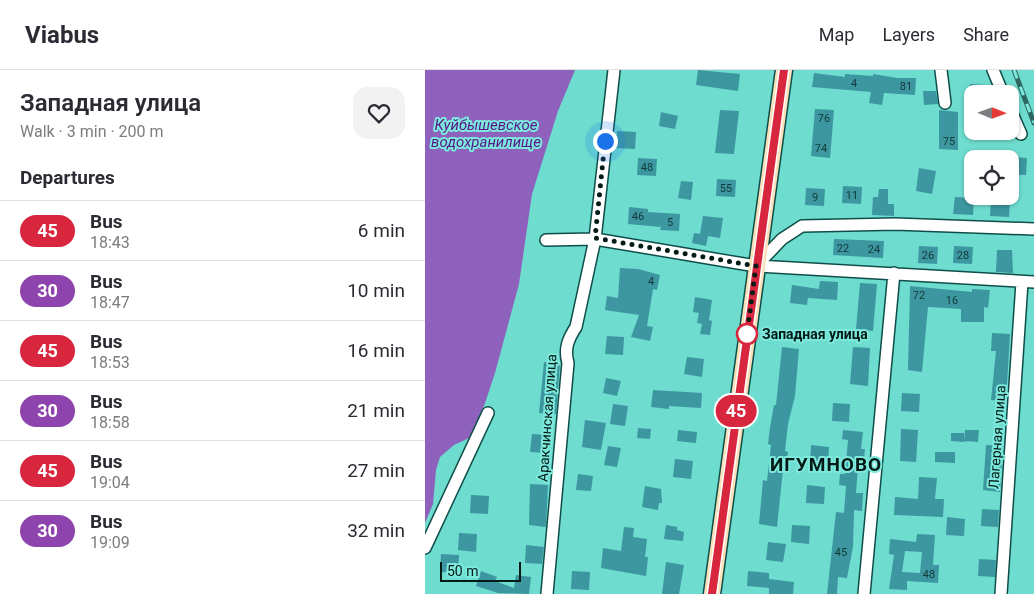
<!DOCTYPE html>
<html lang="en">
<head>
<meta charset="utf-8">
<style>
  :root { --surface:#fff; --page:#f2f2f3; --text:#2b2b33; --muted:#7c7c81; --line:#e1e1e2 }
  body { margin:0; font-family:Roboto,sans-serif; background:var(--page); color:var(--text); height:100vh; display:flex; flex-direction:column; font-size:19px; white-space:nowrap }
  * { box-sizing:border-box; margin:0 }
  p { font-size:16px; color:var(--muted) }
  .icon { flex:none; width:28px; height:28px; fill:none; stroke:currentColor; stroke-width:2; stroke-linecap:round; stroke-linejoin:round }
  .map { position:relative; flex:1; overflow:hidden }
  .details { display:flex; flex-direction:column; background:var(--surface); width:425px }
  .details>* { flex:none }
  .badge { padding:0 10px; border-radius:16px; font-size:18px; line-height:32px }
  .needle { width:32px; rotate:91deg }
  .controls { position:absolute; left:539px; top:15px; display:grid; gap:10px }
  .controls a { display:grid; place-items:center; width:55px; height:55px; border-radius:10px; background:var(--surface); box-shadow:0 1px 4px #0004; font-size:25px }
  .scale { position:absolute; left:15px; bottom:12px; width:81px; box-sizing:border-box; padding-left:5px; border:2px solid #031a17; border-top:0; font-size:14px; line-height:18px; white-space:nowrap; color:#031a17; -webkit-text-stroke:4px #7ce9dc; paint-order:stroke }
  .you { position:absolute; width:25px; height:25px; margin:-12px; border:4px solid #fff; border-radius:50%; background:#1a73e8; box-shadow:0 0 0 8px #1a73e833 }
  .map>.badge { position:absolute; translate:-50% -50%; box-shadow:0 0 0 2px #fff }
  h2 { padding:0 20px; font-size:19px; line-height:45px }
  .round { display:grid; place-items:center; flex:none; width:52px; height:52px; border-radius:15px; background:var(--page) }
  .headline { display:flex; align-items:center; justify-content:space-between; height:85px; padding:0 20px }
  h1 { font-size:24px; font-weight:600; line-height:38px }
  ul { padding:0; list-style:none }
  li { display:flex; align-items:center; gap:15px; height:60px; padding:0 20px; border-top:1px solid var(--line) }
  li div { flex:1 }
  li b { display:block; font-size:19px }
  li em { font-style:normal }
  li .badge { min-width:55px; font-weight:700; text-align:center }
  header { display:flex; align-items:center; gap:30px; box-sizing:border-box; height:70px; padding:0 25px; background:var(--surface); border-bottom:1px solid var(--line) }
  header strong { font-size:24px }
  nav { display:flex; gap:28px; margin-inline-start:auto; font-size:18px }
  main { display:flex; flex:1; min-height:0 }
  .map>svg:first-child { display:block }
</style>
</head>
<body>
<header>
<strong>Viabus</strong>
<nav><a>Map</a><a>Layers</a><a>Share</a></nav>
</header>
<main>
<section class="details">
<div class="headline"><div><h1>Западная улица</h1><p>Walk · 3 min · 200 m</p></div><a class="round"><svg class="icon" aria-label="heart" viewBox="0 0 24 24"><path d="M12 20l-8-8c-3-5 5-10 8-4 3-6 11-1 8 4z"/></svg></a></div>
<h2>Departures</h2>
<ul>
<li><span class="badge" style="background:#d7263d;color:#fff">45</span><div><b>Bus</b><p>18:43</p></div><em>6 min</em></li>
<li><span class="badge" style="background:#8e44ad;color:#fff">30</span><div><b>Bus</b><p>18:47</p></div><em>10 min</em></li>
<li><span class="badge" style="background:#d7263d;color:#fff">45</span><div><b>Bus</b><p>18:53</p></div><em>16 min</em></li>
<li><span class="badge" style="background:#8e44ad;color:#fff">30</span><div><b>Bus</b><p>18:58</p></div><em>21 min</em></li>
<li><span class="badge" style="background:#d7263d;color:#fff">45</span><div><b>Bus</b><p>19:04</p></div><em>27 min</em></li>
<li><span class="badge" style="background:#8e44ad;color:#fff">30</span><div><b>Bus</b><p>19:09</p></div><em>32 min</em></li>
</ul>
</section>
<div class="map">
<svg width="609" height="524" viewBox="0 0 609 524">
  <rect width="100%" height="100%" fill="#6edccf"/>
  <path fill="#8e61bc" d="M 0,0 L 150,0 L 133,41 L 107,124 L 94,214 L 70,303 L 59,336 L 44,368 L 29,375 L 15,387 L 11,400 L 8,434 L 0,453 Z"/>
  <path fill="#3d97a0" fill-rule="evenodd" d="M 273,0 L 315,4 L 313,21 L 271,15 Z
    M 389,3 L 420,7 L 420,4 L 448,6 L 448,4 L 472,8 L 491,8 L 490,25 L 459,23 L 457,35 L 444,33 L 446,22 L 387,17 Z
    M 545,14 L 560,15 L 559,24 L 544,24 Z
    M 498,21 L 511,21 L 513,34 L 499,35 Z
    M 390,39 L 409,40 L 405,88 L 386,86 Z
    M 295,40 L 314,41 L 309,84 L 290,83 Z
    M 514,40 L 533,42 L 533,80 L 514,79 Z
    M 236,42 L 253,46 L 250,59 L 234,56 Z
    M 192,61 L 211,62 L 210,79 L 191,78 Z
    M 585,87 L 602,88 L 601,105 L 585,104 Z
    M 213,88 L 232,89 L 231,106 L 212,105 Z
    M 494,98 L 511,101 L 507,124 L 491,121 Z
    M 292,109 L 311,110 L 310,127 L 291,126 Z
    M 256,111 L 268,112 L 266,130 L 253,128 Z
    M 418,116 L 437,117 L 436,134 L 417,133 Z
    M 381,118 L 400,119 L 399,136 L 380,135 Z
    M 454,119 L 463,119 L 463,134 L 469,134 L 469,146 L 447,145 L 448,127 L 453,127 Z
    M 530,127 L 549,128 L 548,145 L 528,144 Z
    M 566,129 L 585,130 L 584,147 L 565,146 Z
    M 204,137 L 223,139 L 223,142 L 255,144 L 254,161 L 235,160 L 236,157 L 203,154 Z
    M 278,146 L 298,148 L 295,168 L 283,166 L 281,176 L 267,173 L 269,163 L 275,164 Z
    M 409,169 L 459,171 L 458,188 L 408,185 Z
    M 494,176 L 513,177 L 512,194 L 493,193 Z
    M 529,176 L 548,177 L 547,194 L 528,193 Z
    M 572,180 L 587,180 L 588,203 L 571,202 Z
    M 195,198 L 213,199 L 235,205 L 232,220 L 228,219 L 222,256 L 228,257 L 225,271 L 206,267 L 214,245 L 180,240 L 182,226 L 193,228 Z
    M 395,211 L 413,212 L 412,230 L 383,228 L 382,235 L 365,233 L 367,215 L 394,219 Z
    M 435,213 L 452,214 L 448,261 L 431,259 Z
    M 485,216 L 547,222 L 547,219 L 565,220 L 563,238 L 559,237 L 559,252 L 536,252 L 536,239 L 503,237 L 497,302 L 483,300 Z
    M 270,227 L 287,230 L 284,250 L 287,251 L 285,265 L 275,264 L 277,254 L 272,253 L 274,243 L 268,242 Z
    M 567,263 L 585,264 L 581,331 L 566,330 L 571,281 L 566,281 Z
    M 182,266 L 199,267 L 198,285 L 180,284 Z
    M 357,277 L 374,279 L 370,326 L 363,354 L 360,381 L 363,382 L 361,399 L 358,399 L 352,457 L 334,454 L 338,410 L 342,411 L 346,375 L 343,374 L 345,357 L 349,335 L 351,335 Z
    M 428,277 L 445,278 L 443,316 L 425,314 Z
    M 262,287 L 279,289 L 277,307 L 259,304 Z
    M 119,292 L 135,294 L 131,344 L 114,343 Z
    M 181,308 L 196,311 L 192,326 L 178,323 Z
    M 228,320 L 277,323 L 276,338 L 244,336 L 244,339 L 226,337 Z
    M 477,323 L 495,324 L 494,342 L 476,341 Z
    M 408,333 L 425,334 L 424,352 L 407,351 Z
    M 188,334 L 203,336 L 200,356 L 185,354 Z
    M 160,350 L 181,353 L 176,380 L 157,377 Z
    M 213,358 L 226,359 L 225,369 L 212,368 Z
    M 476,359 L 493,360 L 491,392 L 475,391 Z
    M 253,360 L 272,362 L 271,373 L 252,371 Z
    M 418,360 L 438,362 L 436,379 L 440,379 L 438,397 L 433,397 L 431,423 L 438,423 L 437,441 L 429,440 L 428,477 L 422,508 L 413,507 L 412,524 L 402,524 L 411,442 L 419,443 L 421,416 L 414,415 L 415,404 L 420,404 L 423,370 L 417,369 Z
    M 540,360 L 554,360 L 553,372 L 539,371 Z
    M 526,363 L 539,363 L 539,372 L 526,371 Z
    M 107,364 L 124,365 L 123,383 L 105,382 Z
    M 386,375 L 404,377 L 403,394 L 385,393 Z
    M 561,375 L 578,376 L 575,422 L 558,420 Z
    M 183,376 L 196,378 L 192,397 L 179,395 Z
    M 510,382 L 530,382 L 530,393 L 510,392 Z
    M 250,389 L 268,391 L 266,409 L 248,407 Z
    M 153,404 L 168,406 L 166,421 L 151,420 Z
    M 494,407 L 512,408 L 510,429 L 519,429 L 518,447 L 469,445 L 470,427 L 493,429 Z
    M 105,414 L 123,415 L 121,457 L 104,455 Z
    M 382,415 L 400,417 L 399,434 L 381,433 Z
    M 220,416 L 236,419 L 237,433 L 234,433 L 233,440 L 217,437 Z
    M 46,425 L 64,426 L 63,444 L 45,443 Z
    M 557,439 L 574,440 L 573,457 L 556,456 Z
    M 522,447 L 540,449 L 539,466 L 521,465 Z
    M 241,455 L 252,457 L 252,460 L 259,462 L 258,471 L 239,469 Z
    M 367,455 L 385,456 L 384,474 L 366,472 Z
    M 199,457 L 209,458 L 208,467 L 222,469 L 220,487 L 223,487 L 221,506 L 176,498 L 178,478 L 196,481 Z
    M 34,463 L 52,464 L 51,482 L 33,480 Z
    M 492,464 L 510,465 L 508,495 L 514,495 L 513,513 L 482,511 L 482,520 L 464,519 L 469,485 L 464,484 L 465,469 L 491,472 ZM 480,481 L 497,482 L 495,503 L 477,502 Z
    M 343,472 L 361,474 L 358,492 L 341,490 Z
    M 101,475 L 119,477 L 117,494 L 100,493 Z
    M 16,484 L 34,485 L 33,503 L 15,502 Z
    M 554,489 L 571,490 L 570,507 L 553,506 Z
    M 241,492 L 259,495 L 254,524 L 237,524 Z
    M 56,501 L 72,507 L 70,511 L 89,518 L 91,505 L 106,507 L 104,524 L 73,523 L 51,516 Z
    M 147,501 L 165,502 L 164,520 L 146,519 Z
    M 323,501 L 344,503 L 344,509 L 369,512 L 368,524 L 344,524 L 344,518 L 322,516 Z"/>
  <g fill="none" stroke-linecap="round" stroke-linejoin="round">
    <g stroke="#0f4e48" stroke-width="14">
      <path id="minor" d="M 516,0 L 520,33
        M 568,0 L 578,24
        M 585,39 L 596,64
        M 121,170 L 170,169 L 331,196 L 609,212
        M 332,195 L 357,169 L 377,156 L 470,154 L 609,159
        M 0,478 L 63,343
        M 122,524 L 143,293 C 139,279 143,269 151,257 L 170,169 L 189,0
        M 439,524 L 469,203
        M 576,524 L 597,212"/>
    </g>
    <g stroke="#0f4e48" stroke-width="19">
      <path id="secondary" d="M 287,524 L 359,0"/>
    </g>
    <use href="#minor" stroke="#fff" stroke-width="11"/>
    <use href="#secondary" stroke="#fce0b9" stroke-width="16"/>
    <g stroke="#2e6760" stroke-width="5">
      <path id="rail" d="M 589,0 L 609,53"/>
    </g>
    <use href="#rail" stroke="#7ce9dc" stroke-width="3" stroke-dasharray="9" stroke-linecap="butt"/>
  </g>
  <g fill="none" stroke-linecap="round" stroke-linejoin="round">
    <g stroke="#fff" stroke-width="11">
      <path id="line" d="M 287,524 L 359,0"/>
    </g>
    <use href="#line" stroke="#d7263d" stroke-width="8"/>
    <path stroke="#031a17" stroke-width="5" stroke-dasharray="0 9" d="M 180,71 L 170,168 L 331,196 L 322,264"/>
  </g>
  <circle fill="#fff" stroke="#d7263d" stroke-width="2.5" cx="322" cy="264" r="10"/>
  <g text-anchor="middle" stroke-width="4" stroke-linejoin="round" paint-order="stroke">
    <g font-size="11" fill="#123939">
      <text x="429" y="17">4</text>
      <text x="481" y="20">81</text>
      <text x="399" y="52">76</text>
      <text x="524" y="75">75</text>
      <text x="396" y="82">74</text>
      <text x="222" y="101">48</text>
      <text x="301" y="122">55</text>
      <text x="427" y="129">11</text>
      <text x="390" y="131">9</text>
      <text x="213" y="150">46</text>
      <text x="245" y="156">5</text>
      <text x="418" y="182">22</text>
      <text x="449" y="183">24</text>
      <text x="503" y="189">26</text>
      <text x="538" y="189">28</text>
      <text x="226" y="215">4</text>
      <text x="494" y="229">72</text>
      <text x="527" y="234">16</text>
      <text x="416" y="486">45</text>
      <text x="504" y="508">48</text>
    </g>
    <g font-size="14" font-weight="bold" fill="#031a17" stroke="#7ce9dc" text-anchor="start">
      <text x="337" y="269">Западная улица</text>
    </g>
    <g font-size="14" fill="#031a17" stroke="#7ce9dc">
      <text transform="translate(122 348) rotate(-86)" y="5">Аракчинская улица</text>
      <text transform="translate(572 367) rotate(-86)" y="5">Лагерная улица</text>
    </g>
    <g font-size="15" font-style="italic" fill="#571687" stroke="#7ce9dc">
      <text x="61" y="60">Куйбышевское<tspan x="61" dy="17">водохранилище</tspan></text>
    </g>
    <g font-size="19" font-weight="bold" letter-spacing="1" fill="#031a17" stroke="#7ce9dc">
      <text x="401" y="401">ИГУМНОВО</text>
    </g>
  </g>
</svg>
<div class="controls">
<a><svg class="needle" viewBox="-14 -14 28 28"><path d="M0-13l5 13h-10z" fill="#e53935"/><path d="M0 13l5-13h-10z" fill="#7c7c81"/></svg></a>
<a><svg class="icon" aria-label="locate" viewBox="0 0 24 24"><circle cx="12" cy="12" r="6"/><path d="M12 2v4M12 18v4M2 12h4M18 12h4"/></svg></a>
</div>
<div class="scale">50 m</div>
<div class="you" style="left:180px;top:71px"></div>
<b class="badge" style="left:311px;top:341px;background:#d7263d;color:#fff">45</b>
</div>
</main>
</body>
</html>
